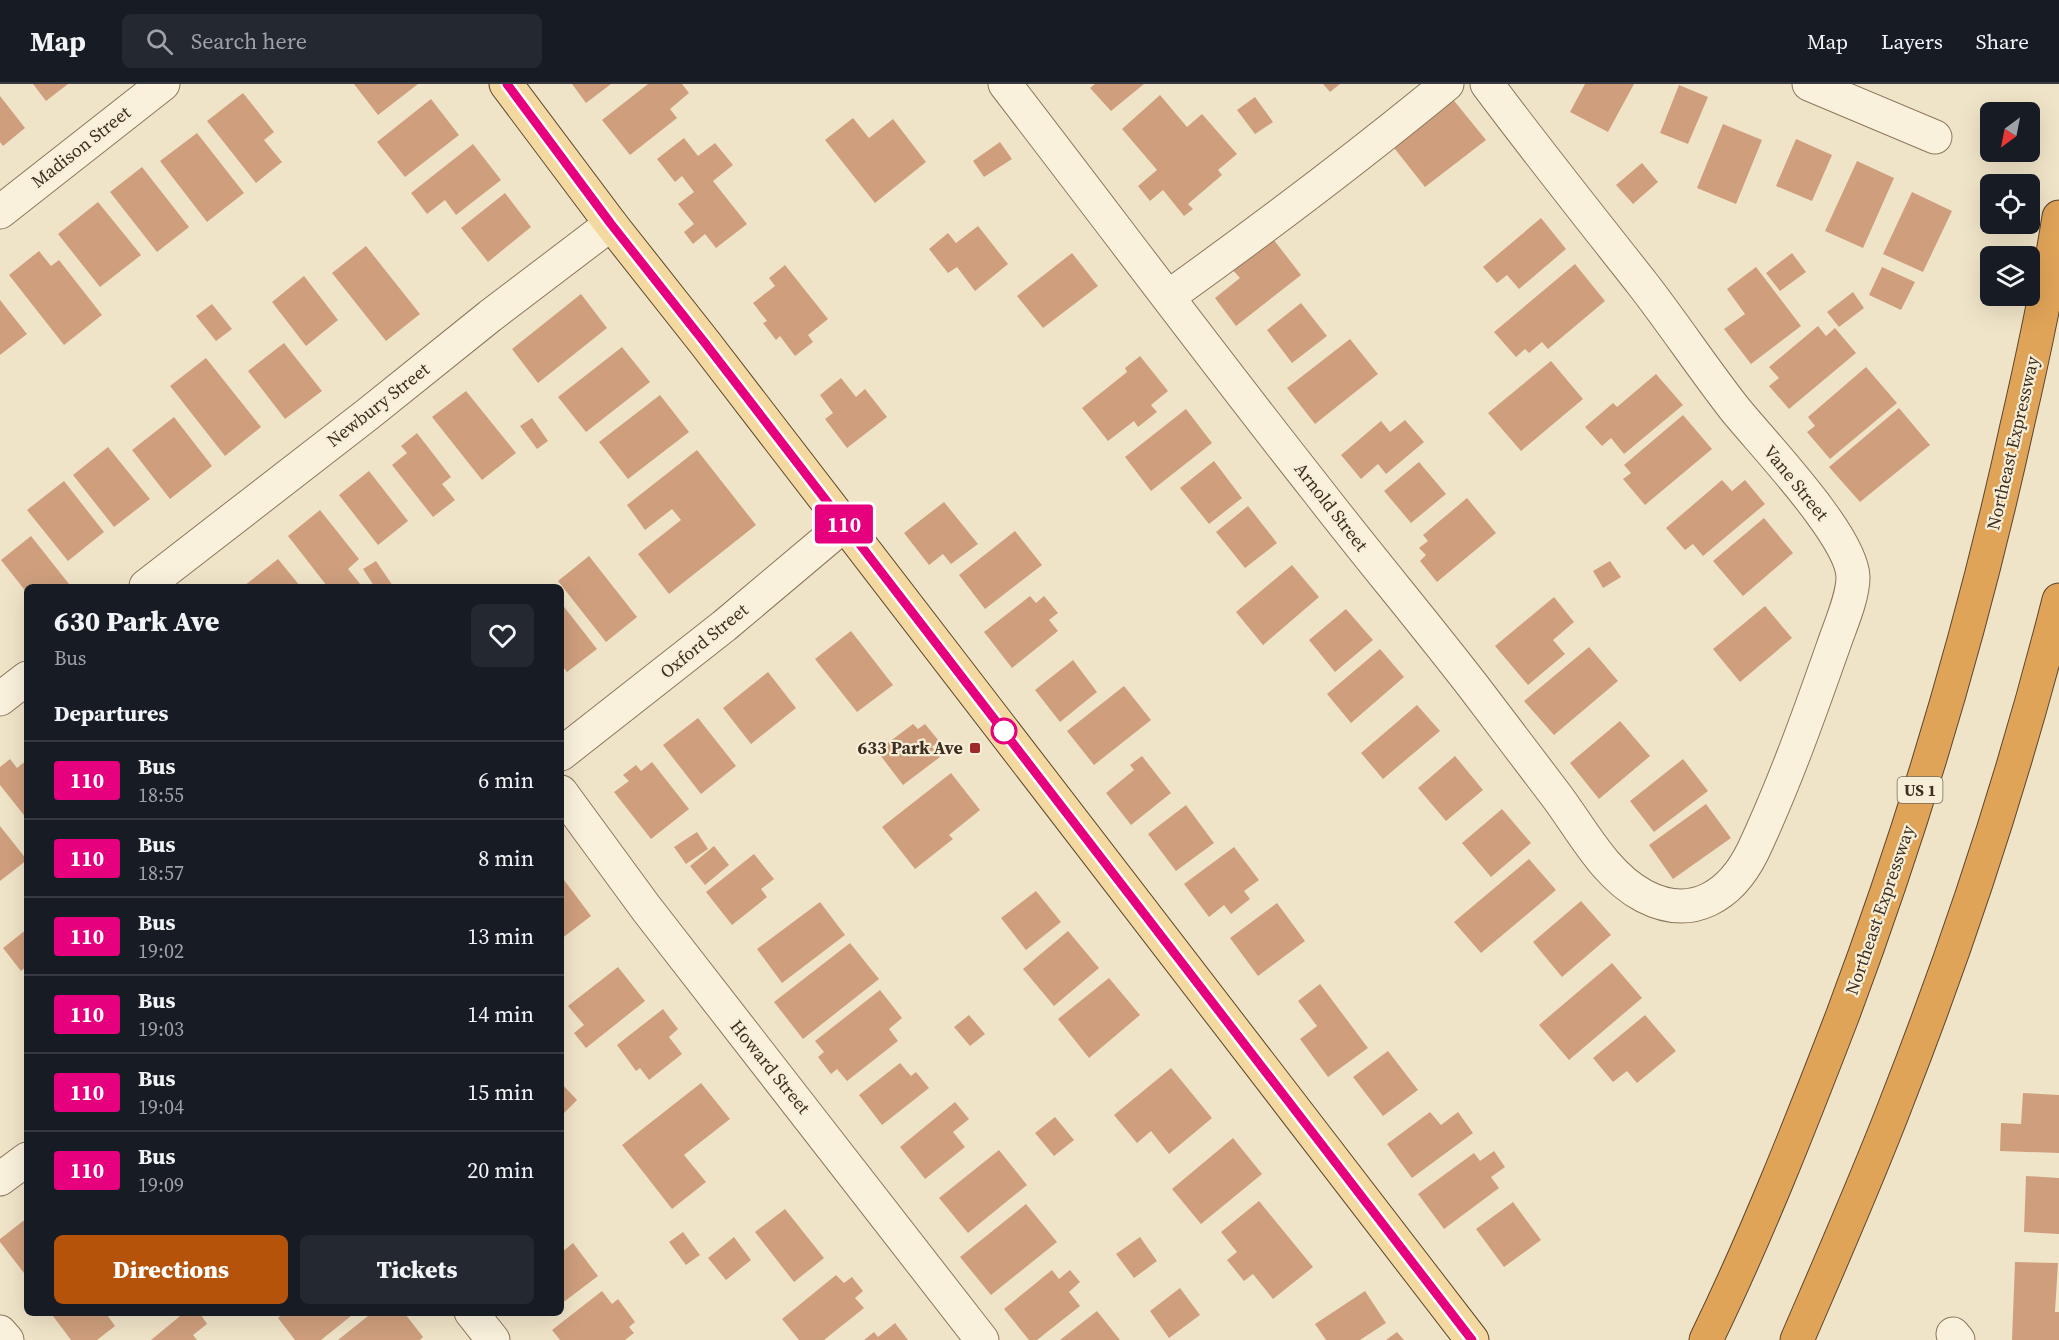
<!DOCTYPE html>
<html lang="en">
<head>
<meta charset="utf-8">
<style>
  :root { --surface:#171b24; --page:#242831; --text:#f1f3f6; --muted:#9ea1a6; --line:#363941; --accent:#b45309 }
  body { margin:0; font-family:"Source Serif 4",serif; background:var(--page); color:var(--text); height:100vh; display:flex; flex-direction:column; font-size:22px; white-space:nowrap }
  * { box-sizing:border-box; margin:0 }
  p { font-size:20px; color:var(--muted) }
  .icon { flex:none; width:33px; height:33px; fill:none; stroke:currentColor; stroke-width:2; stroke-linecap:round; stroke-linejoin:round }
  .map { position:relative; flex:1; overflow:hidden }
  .sheet { position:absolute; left:24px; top:500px; width:540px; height:732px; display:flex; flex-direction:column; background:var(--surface); border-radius:9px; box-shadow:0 6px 24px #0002 }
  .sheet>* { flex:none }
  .badge { padding:0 12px; border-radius:4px; font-size:21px; line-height:39px }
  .needle { width:39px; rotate:212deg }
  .controls { position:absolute; left:1980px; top:18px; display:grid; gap:12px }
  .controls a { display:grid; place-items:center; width:60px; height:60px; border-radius:9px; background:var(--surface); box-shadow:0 6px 24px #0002; font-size:30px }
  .map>.badge { position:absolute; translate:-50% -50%; box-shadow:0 0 0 3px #fff }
  h2 { padding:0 30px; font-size:22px; line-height:54px }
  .round { display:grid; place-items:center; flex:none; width:63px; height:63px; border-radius:9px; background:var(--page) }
  .head { display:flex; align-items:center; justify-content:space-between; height:102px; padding:0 30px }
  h1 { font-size:28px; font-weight:800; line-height:45px }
  .button { display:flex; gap:12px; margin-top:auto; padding:12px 30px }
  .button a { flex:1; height:69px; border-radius:9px; background:var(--accent); color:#fff; font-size:24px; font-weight:800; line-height:69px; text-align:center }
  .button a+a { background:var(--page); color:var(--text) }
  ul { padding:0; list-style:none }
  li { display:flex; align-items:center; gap:18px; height:78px; padding:0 30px; border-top:2px solid var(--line) }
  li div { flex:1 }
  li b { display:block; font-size:22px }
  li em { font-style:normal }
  li .badge { min-width:66px; font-weight:700; text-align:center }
  header { display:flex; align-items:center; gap:36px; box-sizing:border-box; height:84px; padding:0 30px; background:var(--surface); border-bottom:2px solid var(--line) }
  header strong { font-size:28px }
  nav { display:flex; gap:33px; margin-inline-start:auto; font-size:21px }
  .search { width:420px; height:54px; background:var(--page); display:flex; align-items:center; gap:15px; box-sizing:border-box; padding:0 21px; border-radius:9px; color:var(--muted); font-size:22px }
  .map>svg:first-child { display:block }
</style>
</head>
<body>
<header>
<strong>Map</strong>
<div class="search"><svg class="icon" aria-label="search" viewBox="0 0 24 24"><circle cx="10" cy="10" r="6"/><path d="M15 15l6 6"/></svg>Search here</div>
<nav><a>Map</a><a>Layers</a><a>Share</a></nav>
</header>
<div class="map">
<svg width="2059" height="1256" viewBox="0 0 2059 1256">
  <rect width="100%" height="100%" fill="#f0e4c8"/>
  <path fill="#cf9f7d" d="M 33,0 L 68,0 L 46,17 Z
    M 354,0 L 418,0 L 378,31 Z
    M 572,0 L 611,0 L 586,19 Z
    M 648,0 L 682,0 L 689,9 L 670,25 L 677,34 L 630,71 L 602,36 Z
    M 1095,0 L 1144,0 L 1111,27 L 1090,4 Z
    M 1323,0 L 1340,0 L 1330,8 Z
    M 1585,0 L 1634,0 L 1608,48 L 1570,28 Z
    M 1679,1 L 1708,13 L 1688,60 L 1660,49 Z
    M 243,9 L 274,48 L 264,56 L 282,78 L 256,99 L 207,37 Z
    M 1160,11 L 1187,43 L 1202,30 L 1237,70 L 1218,86 L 1222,91 L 1188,120 L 1193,125 L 1184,132 L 1163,106 L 1150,117 L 1138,102 L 1157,86 L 1122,45 Z
    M 0,12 L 25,44 L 3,62 L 0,58 Z
    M 1255,13 L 1273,38 L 1255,50 L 1237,26 Z
    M 1451,13 L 1486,56 L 1425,103 L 1391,60 Z
    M 431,15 L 459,51 L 405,93 L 377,58 Z
    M 853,34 L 869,54 L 893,35 L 926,78 L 875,119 L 825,56 Z
    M 1723,40 L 1762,56 L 1736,120 L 1697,104 Z
    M 197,49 L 244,109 L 207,138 L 160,77 Z
    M 684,54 L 698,72 L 715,59 L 733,81 L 713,97 L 747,140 L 716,164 L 705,150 L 693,160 L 684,148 L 694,140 L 678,120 L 694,108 L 682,92 L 675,98 L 657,75 Z
    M 1796,55 L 1832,71 L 1812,117 L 1776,102 Z
    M 1000,58 L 1012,75 L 984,93 L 973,77 Z
    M 473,60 L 501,96 L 456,131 L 445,116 L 427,130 L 411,109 Z
    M 1857,77 L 1894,94 L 1863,164 L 1825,147 Z
    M 1642,79 L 1658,98 L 1633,120 L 1616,101 Z
    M 142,83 L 189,143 L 157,168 L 110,108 Z
    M 1912,108 L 1952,127 L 1923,188 L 1883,170 Z
    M 505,109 L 531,143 L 488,178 L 461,144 Z
    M 98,118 L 141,171 L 100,203 L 58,150 Z
    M 1541,134 L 1566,165 L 1519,205 L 1507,191 L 1497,199 L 1483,183 Z
    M 978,142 L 1008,180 L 975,207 L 957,183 L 948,189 L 929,165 L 948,149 L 956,159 Z
    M 1270,151 L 1301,191 L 1236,242 L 1215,214 L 1240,194 L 1230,183 Z
    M 366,162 L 420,230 L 386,257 L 332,189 Z
    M 39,167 L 51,182 L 59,176 L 102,231 L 64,261 L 9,191 Z
    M 1072,169 L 1098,202 L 1043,244 L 1017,212 Z
    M 1792,169 L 1806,188 L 1780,207 L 1766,189 Z
    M 1575,180 L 1605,217 L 1548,265 L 1542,258 L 1529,269 L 1525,265 L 1516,273 L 1494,248 Z
    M 785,181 L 828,235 L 808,251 L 813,258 L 795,272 L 780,252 L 776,256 L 763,239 L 767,237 L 753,219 L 775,202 L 769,194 Z
    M 1756,183 L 1801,242 L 1751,280 L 1724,245 L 1745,230 L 1727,205 Z
    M 1882,183 L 1915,198 L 1901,226 L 1869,211 Z
    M 304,192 L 338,236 L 306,262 L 272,218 Z
    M 1853,208 L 1864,224 L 1839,243 L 1827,228 Z
    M 581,210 L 607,244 L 538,299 L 512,265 Z
    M 0,216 L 27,250 L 0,271 Z
    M 1301,219 L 1327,252 L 1292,279 L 1267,246 Z
    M 212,220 L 232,245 L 216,257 L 196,232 Z
    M 1818,242 L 1826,252 L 1835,244 L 1856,269 L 1789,325 L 1769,302 L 1779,294 L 1769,283 Z
    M 1350,255 L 1378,290 L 1315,340 L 1287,304 Z
    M 284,259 L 322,307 L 285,335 L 248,287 Z
    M 622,263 L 650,298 L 586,348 L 558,313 Z
    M 1140,272 L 1168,307 L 1151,321 L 1157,328 L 1138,343 L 1134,337 L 1108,357 L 1082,324 L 1127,288 L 1125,284 Z
    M 206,274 L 261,343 L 225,372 L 170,302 Z
    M 1551,277 L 1583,315 L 1521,367 L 1488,329 Z
    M 1866,283 L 1897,319 L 1830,375 L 1807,348 L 1815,342 L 1808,333 Z
    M 1656,290 L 1683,321 L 1624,370 L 1611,354 L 1602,362 L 1585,343 L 1613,319 L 1617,323 Z
    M 841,294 L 856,313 L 865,305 L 887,333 L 847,364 L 825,335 L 833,329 L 820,311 Z
    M 466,307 L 516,369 L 482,396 L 432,333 Z
    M 660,311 L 689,348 L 628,395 L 599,358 Z
    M 1899,324 L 1930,361 L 1860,418 L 1829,383 Z
    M 1186,325 L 1212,359 L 1151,407 L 1125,373 Z
    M 1683,331 L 1712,365 L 1645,421 L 1623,395 L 1631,389 L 1624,381 Z
    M 174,333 L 212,382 L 170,415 L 132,366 Z
    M 532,334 L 548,357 L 537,365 L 520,342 Z
    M 1405,336 L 1424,358 L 1386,390 L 1378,380 L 1361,395 L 1341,371 L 1381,337 L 1390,348 Z
    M 417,349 L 451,393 L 442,400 L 455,416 L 433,433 L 392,381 L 407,369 L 401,362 Z
    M 108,363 L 150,415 L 114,443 L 73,391 Z
    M 697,366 L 756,441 L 669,510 L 638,470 L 681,436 L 672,425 L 645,446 L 627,421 Z
    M 1214,377 L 1242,414 L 1209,440 L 1180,404 Z
    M 1419,378 L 1446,410 L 1411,439 L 1384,407 Z
    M 369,387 L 408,437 L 378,461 L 339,411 Z
    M 1722,396 L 1732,407 L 1745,396 L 1765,420 L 1703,472 L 1693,460 L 1685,466 L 1666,444 Z
    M 64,397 L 104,448 L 68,477 L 27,426 Z
    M 1467,414 L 1496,449 L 1437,498 L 1420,477 L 1426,471 L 1419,464 L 1428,457 L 1423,451 Z
    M 944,418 L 978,460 L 951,480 L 943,470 L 929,481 L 904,449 Z
    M 1248,422 L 1277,459 L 1245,484 L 1216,448 Z
    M 320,426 L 359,475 L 348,485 L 361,501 L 360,502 L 327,502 L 288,452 Z
    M 1764,434 L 1793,469 L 1743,512 L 1713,477 Z
    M 1015,447 L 1042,481 L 985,525 L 959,491 Z
    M 31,452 L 69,500 L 65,502 L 27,502 L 27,509 L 1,476 Z
    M 589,472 L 637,533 L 606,558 L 558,497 Z
    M 278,475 L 300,502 L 244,502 Z
    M 376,477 L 393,502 L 374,502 L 363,485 Z
    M 1610,477 L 1621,493 L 1603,504 L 1593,487 Z
    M 1292,481 L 1319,513 L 1263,561 L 1236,528 Z
    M 1030,512 L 1036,519 L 1044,512 L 1058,529 L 1049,536 L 1058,547 L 1012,584 L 984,548 Z
    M 1554,513 L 1574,538 L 1553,556 L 1565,570 L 1528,601 L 1495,562 Z
    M 561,519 L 597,565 L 567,588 L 561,580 Z
    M 1765,522 L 1792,554 L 1740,598 L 1713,565 Z
    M 1346,525 L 1373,556 L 1335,588 L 1309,556 Z
    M 851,547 L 893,601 L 857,628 L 815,575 Z
    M 1589,563 L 1618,597 L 1554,651 L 1524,617 Z
    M 1380,565 L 1404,593 L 1351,639 L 1327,610 Z
    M 1073,576 L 1097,608 L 1060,638 L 1035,606 Z
    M 768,588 L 796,624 L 751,660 L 723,624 Z
    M 1124,602 L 1151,636 L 1094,681 L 1067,647 Z
    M 1417,621 L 1440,647 L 1383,695 L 1361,669 Z
    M 698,634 L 736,682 L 701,710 L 663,661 Z
    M 1620,637 L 1650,672 L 1599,715 L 1570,679 Z
    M 913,640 L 918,645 L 925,640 L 939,657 L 932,663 L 940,673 L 903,701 L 877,667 Z
    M 1142,672 L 1171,709 L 1131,741 L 1106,709 L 1134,686 L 1130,681 Z
    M 1455,672 L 1483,706 L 1446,737 L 1418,704 Z
    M 10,675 L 17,684 L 27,676 L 27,735 L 0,701 L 0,683 Z
    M 1683,675 L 1708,707 L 1654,748 L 1630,717 Z
    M 652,678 L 689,725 L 651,755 L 614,708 L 629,697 L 623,691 L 636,681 L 641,687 Z
    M 951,689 L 980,726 L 949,751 L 953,755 L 915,785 L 882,743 Z
    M 1706,720 L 1731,754 L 1673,795 L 1649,761 Z
    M 1186,721 L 1214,759 L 1176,787 L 1148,750 Z
    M 1502,725 L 1531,759 L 1491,793 L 1462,759 Z
    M 0,742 L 27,776 L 0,797 Z
    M 697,748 L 708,765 L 686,780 L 674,763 Z
    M 714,762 L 729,781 L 705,801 L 690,782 Z
    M 1234,763 L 1259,796 L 1244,807 L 1250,815 L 1231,830 L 1224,821 L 1209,833 L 1184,800 Z
    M 754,770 L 774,795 L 761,805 L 767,813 L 732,841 L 706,808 Z
    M 1529,775 L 1556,806 L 1481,869 L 1454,838 Z
    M 561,792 L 591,832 L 561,855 Z
    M 1036,807 L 1061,838 L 1026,866 L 1001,834 Z
    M 1581,817 L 1611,851 L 1562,893 L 1533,858 Z
    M 820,818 L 845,851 L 782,899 L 757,865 Z
    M 1277,819 L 1305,857 L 1258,892 L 1230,854 Z
    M 27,845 L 27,882 L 21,887 L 3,864 Z
    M 1068,847 L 1099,884 L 1054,922 L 1023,885 Z
    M 850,859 L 879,895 L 803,955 L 774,918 Z
    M 1612,879 L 1642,914 L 1569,976 L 1539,941 Z
    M 618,883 L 645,917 L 586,964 L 574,949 L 584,941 L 568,922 Z
    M 1109,894 L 1140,931 L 1089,974 L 1058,935 Z
    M 1320,900 L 1368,964 L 1328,993 L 1300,955 L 1317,942 L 1298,917 Z
    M 880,906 L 902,934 L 889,945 L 898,957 L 847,997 L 837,985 L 831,990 L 818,973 L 824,968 L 815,957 Z
    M 663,925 L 678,945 L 669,953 L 682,970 L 649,996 L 640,984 L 636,987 L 617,961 Z
    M 969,931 L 985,950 L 970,962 L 954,943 Z
    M 1645,931 L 1676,967 L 1637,999 L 1627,987 L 1613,998 L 1593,974 Z
    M 1388,967 L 1418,1006 L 1383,1032 L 1353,993 Z
    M 900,979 L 911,992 L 916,988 L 929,1004 L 882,1041 L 859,1011 Z
    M 1171,984 L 1212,1034 L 1169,1070 L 1151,1047 L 1137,1059 L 1114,1031 Z
    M 561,999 L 577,1016 L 564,1029 L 561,1026 Z
    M 701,999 L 730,1035 L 684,1071 L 706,1098 L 672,1125 L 622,1061 Z
    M 2023,1009 L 2059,1011 L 2059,1069 L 2000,1067 L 2001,1039 L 2021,1040 Z
    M 955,1018 L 969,1035 L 953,1048 L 965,1063 L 925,1095 L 900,1063 Z
    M 1430,1028 L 1441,1041 L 1458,1028 L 1473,1049 L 1412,1094 L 1387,1060 Z
    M 1055,1033 L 1074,1056 L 1054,1072 L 1035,1049 Z
    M 1233,1054 L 1262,1090 L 1201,1140 L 1172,1105 Z
    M 999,1066 L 1027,1101 L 968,1149 L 939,1114 Z
    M 1494,1067 L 1505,1083 L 1491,1093 L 1499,1104 L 1444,1145 L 1418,1110 L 1474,1069 L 1480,1077 Z
    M 2026,1092 L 2059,1094 L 2059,1150 L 2024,1148 Z
    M 1259,1117 L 1313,1183 L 1273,1215 L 1253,1190 L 1244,1197 L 1227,1176 L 1237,1168 L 1221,1148 Z
    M 1513,1118 L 1541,1156 L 1504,1183 L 1476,1145 Z
    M 1026,1120 L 1057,1158 L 991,1211 L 960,1173 Z
    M 785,1125 L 824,1174 L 794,1198 L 755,1148 Z
    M 27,1134 L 27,1187 L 24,1189 L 0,1158 L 0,1155 Z
    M 683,1148 L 700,1171 L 686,1181 L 669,1158 Z
    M 734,1153 L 751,1176 L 726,1196 L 708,1174 Z
    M 1140,1153 L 1157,1177 L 1134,1194 L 1116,1170 Z
    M 573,1159 L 598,1192 L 561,1220 L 561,1169 Z
    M 2015,1178 L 2058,1179 L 2055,1228 L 2059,1228 L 2059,1256 L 2012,1256 Z
    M 1052,1186 L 1059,1195 L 1070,1186 L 1080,1198 L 1069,1208 L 1080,1222 L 1037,1256 L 1029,1256 L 1004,1225 Z
    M 836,1191 L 844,1199 L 852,1193 L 863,1207 L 855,1214 L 864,1224 L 824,1256 L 799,1256 L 782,1235 Z
    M 1180,1204 L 1200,1231 L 1169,1254 L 1150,1227 Z
    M 602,1207 L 612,1220 L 618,1215 L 635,1238 L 629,1243 L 634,1249 L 625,1256 L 560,1256 L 552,1246 Z
    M 1365,1207 L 1386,1239 L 1360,1256 L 1326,1256 L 1315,1240 Z
    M 1097,1227 L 1120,1256 L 1060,1256 Z
    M 50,1228 L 105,1228 L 115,1242 L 97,1256 L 71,1256 Z
    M 185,1228 L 199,1228 L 207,1240 L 193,1251 L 197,1256 L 151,1256 Z
    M 285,1228 L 356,1228 L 321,1256 L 295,1256 L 278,1234 Z
    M 373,1228 L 410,1228 L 406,1231 L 423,1253 L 420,1256 L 338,1256 Z
    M 895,1239 L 908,1256 L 864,1256 L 874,1248 L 878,1253 Z
    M 1397,1248 L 1404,1256 L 1386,1256 Z"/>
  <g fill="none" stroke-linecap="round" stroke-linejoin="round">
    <g stroke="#8d765c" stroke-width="35">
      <path id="minor" d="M 1005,0 C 1109,135 1211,272 1317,406 C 1368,472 1422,536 1473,602 C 1500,638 1528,674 1555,710 C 1581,744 1604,791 1644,812 C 1692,837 1731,812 1753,767 C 1784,701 1809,631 1833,563 C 1840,542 1853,514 1853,493 C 1852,452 1762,359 1734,324 C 1702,283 1673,239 1641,198 C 1589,132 1537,67 1487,0
        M 1809,0 L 1935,53
        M 0,128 L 163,0
        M 1168,213 C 1263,145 1357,74 1447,0
        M 146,502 L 368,330 L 490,232 L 611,140
        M 0,615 L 27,594
        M 561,670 L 724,542 L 844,441
        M 561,708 L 646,824 L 982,1256
        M 0,1095 L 27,1075
        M 471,1228 L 493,1256
        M 0,1248 L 7,1256
        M 1953,1250 L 1958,1256"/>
    </g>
    <g stroke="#5b4430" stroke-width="35">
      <path id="major" d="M 506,0 L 611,140 L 705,259 L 1472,1256"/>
    </g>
    <g stroke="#5b4430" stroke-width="35">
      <path id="highway" d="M 1706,1256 C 1757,1151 1800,1042 1842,933 C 1914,741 1973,543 2017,342 C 2033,273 2048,203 2059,133
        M 1797,1256 C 1831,1177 1866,1098 1897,1017 C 1961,854 2016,686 2059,516"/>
    </g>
    <use href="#minor" stroke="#faf1dc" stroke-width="33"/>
    <use href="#major" stroke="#f3d9a0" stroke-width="33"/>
    <use href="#highway" stroke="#e0a458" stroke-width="33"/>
  </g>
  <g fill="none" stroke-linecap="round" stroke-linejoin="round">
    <g stroke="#fff" stroke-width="14">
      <path id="line" d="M 507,0 L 611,140 L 705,259 L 1472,1256"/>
    </g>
    <use href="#line" stroke="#e6007e" stroke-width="9"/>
  </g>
  <circle fill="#fff" stroke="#e6007e" stroke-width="3" cx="1004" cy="647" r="12"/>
  <rect fill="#9e2a2b" stroke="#f7eed8" stroke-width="2" x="969" y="658" width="12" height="12" rx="3"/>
  <g text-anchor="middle" stroke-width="4.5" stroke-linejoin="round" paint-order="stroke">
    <rect fill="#f7eed8" stroke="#756857" stroke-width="1.5" x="1897.5" y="693" width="45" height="26" rx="4.5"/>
    <g font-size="16" font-weight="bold" fill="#3d2e20">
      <text x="1920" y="712">US 1</text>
    </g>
    <g font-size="18" fill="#3d2e20" stroke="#f7eed8">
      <text transform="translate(81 63) rotate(-38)" y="6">Madison Street</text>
      <text transform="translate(378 321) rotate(-38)" y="6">Newbury Street</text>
      <text transform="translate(2013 359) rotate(-77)" y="6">Northeast Expressway</text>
      <text transform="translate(1796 399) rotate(51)" y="6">Vane Street</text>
      <text transform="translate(1331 423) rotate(52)" y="6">Arnold Street</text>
      <text transform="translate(704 557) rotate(-39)" y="6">Oxford Street</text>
      <text transform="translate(1880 826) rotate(-71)" y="6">Northeast Expressway</text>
      <text transform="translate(770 983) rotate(51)" y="6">Howard Street</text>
    </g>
    <g font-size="18" font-weight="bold" fill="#3d2e20" stroke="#f7eed8" text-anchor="end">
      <text x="963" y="670">633 Park Ave</text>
    </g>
  </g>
</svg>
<div class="controls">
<a><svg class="needle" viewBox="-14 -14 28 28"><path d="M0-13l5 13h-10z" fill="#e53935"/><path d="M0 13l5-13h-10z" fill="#9ea1a6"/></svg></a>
<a><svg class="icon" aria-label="locate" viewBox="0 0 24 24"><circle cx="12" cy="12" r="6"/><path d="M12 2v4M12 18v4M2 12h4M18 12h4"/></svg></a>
<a><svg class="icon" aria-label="layers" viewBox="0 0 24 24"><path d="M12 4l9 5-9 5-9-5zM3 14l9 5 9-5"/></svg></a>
</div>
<b class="badge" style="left:844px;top:440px;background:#e6007e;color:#fff">110</b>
<section class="sheet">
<div class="head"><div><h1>630 Park Ave</h1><p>Bus</p></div><a class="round"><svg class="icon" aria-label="heart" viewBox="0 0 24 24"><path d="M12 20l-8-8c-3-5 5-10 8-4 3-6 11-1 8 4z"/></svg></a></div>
<h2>Departures</h2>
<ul>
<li><span class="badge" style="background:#e6007e;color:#fff">110</span><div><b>Bus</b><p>18:55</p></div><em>6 min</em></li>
<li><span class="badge" style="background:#e6007e;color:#fff">110</span><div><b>Bus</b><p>18:57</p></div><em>8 min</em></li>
<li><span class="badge" style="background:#e6007e;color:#fff">110</span><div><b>Bus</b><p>19:02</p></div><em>13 min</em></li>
<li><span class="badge" style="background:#e6007e;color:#fff">110</span><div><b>Bus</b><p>19:03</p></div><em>14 min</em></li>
<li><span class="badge" style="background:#e6007e;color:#fff">110</span><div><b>Bus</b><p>19:04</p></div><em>15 min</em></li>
<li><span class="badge" style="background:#e6007e;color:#fff">110</span><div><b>Bus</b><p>19:09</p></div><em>20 min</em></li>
</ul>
<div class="button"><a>Directions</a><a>Tickets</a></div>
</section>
</div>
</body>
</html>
